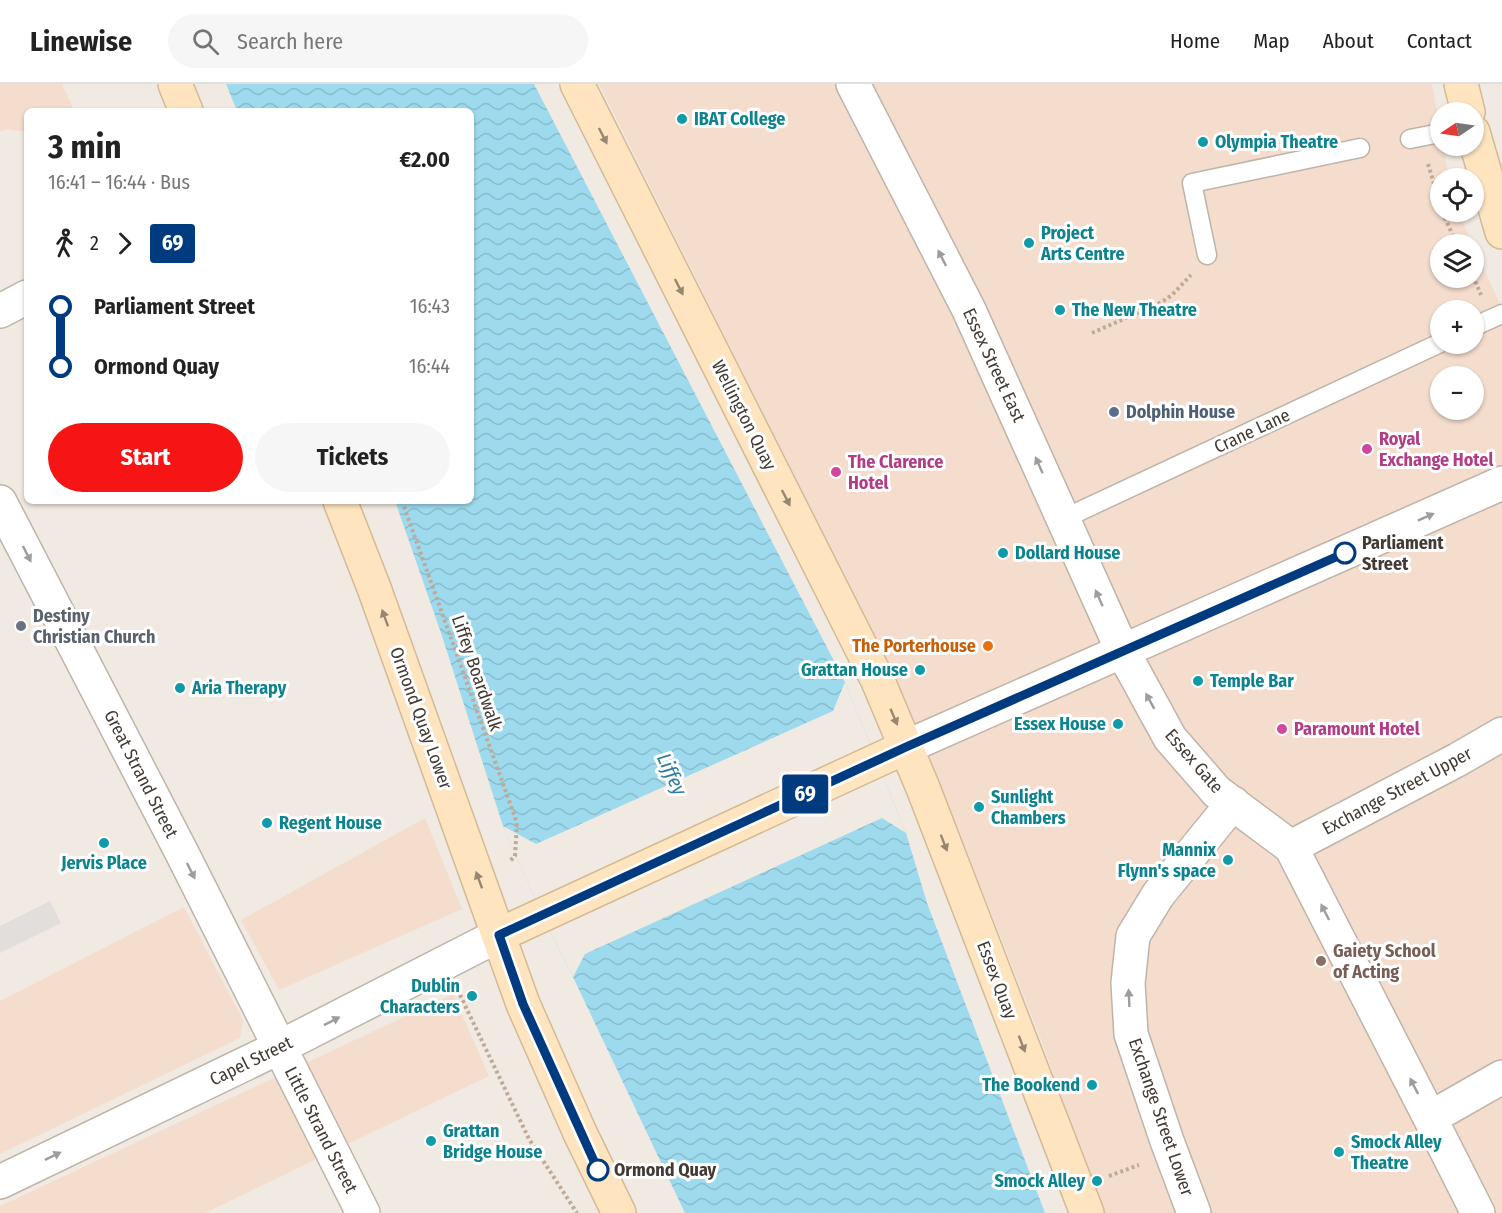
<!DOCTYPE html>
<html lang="en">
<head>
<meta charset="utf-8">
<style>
  :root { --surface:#fff; --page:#f6f6f6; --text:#222; --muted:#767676; --line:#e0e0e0; --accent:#f61415 }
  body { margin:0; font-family:"Fira Sans Condensed",sans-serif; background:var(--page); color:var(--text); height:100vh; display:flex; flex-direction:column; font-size:22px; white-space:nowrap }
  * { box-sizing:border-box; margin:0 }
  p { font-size:20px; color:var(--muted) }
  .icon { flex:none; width:33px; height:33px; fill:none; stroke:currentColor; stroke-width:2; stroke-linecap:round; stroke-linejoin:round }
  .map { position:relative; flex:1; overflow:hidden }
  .details { position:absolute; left:24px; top:24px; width:450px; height:396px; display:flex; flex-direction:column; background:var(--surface); border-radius:9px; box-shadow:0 2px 4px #0004 }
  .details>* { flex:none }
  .badge { padding:0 12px; border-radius:4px; font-size:21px; line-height:39px }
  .needle { width:39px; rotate:257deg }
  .tools { position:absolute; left:1430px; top:18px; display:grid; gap:12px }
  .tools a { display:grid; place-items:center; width:54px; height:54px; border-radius:50%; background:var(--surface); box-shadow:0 2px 4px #0004; font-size:30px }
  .map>.badge { position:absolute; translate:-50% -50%; box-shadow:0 0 0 3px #fff }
  .legs { display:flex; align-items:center; gap:9px; height:66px; padding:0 24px; font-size:20px }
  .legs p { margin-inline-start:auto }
  .overview { display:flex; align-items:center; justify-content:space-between; height:102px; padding:0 24px }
  h1 { font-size:33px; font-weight:700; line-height:45px }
  .button { display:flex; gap:12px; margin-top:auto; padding:12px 24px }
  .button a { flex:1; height:69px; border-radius:36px; background:var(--accent); color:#fff; font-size:24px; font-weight:700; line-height:69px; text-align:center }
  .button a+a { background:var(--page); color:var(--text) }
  ul { padding:0 24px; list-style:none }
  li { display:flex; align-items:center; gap:21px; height:60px; font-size:22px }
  li i { display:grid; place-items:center; width:9px; height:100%; margin:0 8px; background:currentColor }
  li i::after { content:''; width:15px; height:15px; margin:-8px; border:4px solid; border-radius:50%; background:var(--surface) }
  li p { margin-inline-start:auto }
  li:first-child i { background:linear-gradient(#0000 50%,currentColor 0) }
  li:last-child i { background:linear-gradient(currentColor 50%,#0000 0) }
  header { display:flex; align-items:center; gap:36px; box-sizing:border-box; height:84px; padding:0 30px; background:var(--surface); border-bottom:2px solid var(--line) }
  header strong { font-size:28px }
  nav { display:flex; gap:33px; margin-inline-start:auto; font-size:21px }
  .search { width:420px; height:54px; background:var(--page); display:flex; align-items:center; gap:15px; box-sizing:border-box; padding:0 21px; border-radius:33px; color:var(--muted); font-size:22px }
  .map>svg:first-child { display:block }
</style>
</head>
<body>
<header>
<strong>Linewise</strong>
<div class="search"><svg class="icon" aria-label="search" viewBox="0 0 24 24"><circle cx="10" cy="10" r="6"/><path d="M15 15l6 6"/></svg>Search here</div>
<nav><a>Home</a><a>Map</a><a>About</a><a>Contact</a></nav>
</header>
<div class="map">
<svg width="1502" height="1129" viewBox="0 0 1502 1129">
  <defs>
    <pattern id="water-waves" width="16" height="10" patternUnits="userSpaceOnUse" patternTransform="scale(1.5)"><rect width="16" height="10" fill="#9edaee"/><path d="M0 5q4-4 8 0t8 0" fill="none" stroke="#89bccd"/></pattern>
  </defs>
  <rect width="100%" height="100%" fill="#f1eae3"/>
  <path fill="#f4ddcd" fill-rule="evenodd" d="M 0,0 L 62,0 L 74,26 L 71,27 L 27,27 L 27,48 L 6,45 L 0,48 Z
    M 599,0 L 1432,0 L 1440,44 L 1440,62 L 1443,62 L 1449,94 L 1440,94 L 1440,128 L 1458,128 L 1473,160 L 1440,160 L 1440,194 L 1473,194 L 1473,161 L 1502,224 L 1502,1129 L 1105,1129 L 1081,1067 L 1040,953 L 940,700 L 846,495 ZM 1440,226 L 1473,226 L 1473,260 L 1440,260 ZM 1440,292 L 1473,292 L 1473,326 L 1440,326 Z
    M 425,734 L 462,825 L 279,906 L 241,836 Z
    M 184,823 L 243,936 L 240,954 L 0,1070 L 0,917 Z
    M 453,910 L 489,992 L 205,1129 L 0,1129 L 0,1122 Z"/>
  <path fill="#e1dedb" d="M 50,817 L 61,839 L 0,869 L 0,842 Z"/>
  <path fill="url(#water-waves)" d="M 226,0 L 534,0 L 845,598 L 906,749 L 927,819 L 1045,1129 L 685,1129 L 573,893 L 542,831 L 503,742 L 441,549 L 395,417 L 471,417 L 471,27 L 237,27 Z"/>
  <path fill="#f1eae3" d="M 845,598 L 906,749 L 882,734 L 585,870 L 573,893 L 542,831 L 503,742 L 536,760 L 833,627 Z"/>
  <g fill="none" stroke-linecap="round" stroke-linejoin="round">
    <g stroke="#bfb4a9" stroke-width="21">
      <path id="lane" d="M 1410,55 L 1440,49
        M 1207,171 L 1192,99 L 1360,64
        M 1473,243 L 1502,230
        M 1063,435 L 1440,259"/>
    </g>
    <g stroke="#bfb4a9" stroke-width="36">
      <path id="street" d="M 853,0 L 969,226 L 1123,568 L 1170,654 L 1217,708 L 1291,763 L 1430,1034 L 1478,1129
        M 0,227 L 27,213
        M 0,418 L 183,771 L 363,1129
        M 906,663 L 1502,399
        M 1291,763 L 1457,676 L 1502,650
        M 1430,1034 L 1502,993
        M 0,1098 L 280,963 L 499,851
        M 1194,1129 L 1167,1057 L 1131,950 L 1128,899 L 1133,852 L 1158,811 L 1233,719"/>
    </g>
    <g stroke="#d4b995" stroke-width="36">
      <path id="secondary" d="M 175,0 L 186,27
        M 577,0 L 878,597 L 923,704 L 1087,1129
        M 1461,0 L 1468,28
        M 1473,48 L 1502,148
        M 340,417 L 374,504 L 523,920 L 580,1049 L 619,1129
        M 499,851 L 906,663"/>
    </g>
    <path stroke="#beaa97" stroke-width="4" stroke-dasharray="3 3" stroke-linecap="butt" d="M 1428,80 L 1440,119
      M 1442,128 L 1457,160
      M 1473,192 L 1481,211
      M 1092,249 L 1162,218 L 1172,211 L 1191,191
      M 402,417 L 517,739 L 515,772 L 509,778
      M 460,911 L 529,1055 L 577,1129
      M 1109,1092 L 1139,1081"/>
    <use href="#lane" stroke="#fff" stroke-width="18"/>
    <use href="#street" stroke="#fff" stroke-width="33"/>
    <use href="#secondary" stroke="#fee5c0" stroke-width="33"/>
  </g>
  <defs><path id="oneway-solid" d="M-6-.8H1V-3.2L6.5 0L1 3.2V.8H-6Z" transform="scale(1.5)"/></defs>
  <g fill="#978772">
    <use href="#oneway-solid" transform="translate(603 52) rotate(63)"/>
    <use href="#oneway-solid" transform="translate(679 203) rotate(63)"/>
    <use href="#oneway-solid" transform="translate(786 414) rotate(63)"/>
    <use href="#oneway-solid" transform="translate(385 534) rotate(-110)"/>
    <use href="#oneway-solid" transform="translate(894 633) rotate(67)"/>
    <use href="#oneway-solid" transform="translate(944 759) rotate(69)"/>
    <use href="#oneway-solid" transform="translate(479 796) rotate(-110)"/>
    <use href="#oneway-solid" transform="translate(1022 960) rotate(69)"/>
  </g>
  <g fill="#a09c99">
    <use href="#oneway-solid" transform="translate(942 174) rotate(-117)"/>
    <use href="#oneway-solid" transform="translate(1039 381) rotate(-114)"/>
    <use href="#oneway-solid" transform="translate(1426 433) rotate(-24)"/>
    <use href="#oneway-solid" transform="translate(27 470) rotate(63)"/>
    <use href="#oneway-solid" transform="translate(1099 514) rotate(-114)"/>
    <use href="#oneway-solid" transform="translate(1150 617) rotate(-119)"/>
    <use href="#oneway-solid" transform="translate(191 787) rotate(63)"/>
    <use href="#oneway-solid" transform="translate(1325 828) rotate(-117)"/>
    <use href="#oneway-solid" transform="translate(1129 914) rotate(-93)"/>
    <use href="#oneway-solid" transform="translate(332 937) rotate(-27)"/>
    <use href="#oneway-solid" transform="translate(1414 1002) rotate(-117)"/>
    <use href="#oneway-solid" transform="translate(53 1072) rotate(-26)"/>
  </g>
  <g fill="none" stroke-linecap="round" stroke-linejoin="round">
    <g stroke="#fff" stroke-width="14">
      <path id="line-1" d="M 598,1086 L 523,920 L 499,851 L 906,663 L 1345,469"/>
    </g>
    <use href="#line-1" stroke="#003b80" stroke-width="9"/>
  </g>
  <g fill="#0f9aa8" stroke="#fff" stroke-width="2">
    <circle cx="682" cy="35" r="6"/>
    <circle cx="1203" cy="58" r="6"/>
    <circle cx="1029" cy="159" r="6"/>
    <circle cx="1060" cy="226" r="6"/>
    <circle cx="1003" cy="469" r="6"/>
    <circle cx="920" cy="586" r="6"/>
    <circle cx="1198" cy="597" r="6"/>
    <circle cx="180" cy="604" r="6"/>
    <circle cx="1118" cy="640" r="6"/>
    <circle cx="979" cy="723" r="6"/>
    <circle cx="267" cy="739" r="6"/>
    <circle cx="104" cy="759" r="6"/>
    <circle cx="1228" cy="776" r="6"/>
    <circle cx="472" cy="912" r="6"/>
    <circle cx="1092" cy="1001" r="6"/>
    <circle cx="431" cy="1057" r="6"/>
    <circle cx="1339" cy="1068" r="6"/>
    <circle cx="1097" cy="1097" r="6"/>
  </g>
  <circle fill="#5c6f8a" stroke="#fff" stroke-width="2" cx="1114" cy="328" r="6"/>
  <g fill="#d1479c" stroke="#fff" stroke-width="2">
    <circle cx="1367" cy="365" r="6"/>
    <circle cx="836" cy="388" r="6"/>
    <circle cx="1282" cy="645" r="6"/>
  </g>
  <g fill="#fff" stroke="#003b80" stroke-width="3">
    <circle cx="1345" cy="469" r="10"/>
    <circle cx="598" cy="1086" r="10"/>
  </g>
  <circle fill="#6b7280" stroke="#fff" stroke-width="2" cx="21" cy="542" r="6"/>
  <circle fill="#e8710a" stroke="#fff" stroke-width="2" cx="988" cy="562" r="6"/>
  <circle fill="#8d6e63" stroke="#fff" stroke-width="2" cx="1321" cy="877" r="6"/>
  <g text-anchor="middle" stroke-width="6" stroke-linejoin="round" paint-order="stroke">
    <g font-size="18" font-weight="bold" fill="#0d838f" stroke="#fff" text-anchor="start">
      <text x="694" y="41">IBAT College</text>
      <text x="1215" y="64">Olympia Theatre</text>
      <text x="1041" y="155">Project<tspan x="1041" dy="21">Arts Centre</tspan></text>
      <text x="1072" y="232">The New Theatre</text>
      <text x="1015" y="475">Dollard House</text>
      <text x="908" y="592" text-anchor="end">Grattan House</text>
      <text x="1210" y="603">Temple Bar</text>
      <text x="192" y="610">Aria Therapy</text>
      <text x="1106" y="646" text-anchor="end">Essex House</text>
      <text x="991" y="719">Sunlight<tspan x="991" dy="21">Chambers</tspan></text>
      <text x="279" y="745">Regent House</text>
      <text x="1216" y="772" text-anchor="end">Mannix<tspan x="1216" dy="21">Flynn's space</tspan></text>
      <text x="104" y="785" text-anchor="middle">Jervis Place</text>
      <text x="460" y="908" text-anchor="end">Dublin<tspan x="460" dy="21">Characters</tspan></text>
      <text x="1080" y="1007" text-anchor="end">The Bookend</text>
      <text x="443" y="1053">Grattan<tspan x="443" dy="21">Bridge House</tspan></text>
      <text x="1351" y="1064">Smock Alley<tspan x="1351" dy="21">Theatre</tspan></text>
      <text x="1085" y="1103" text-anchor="end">Smock Alley</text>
    </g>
    <g font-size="18" fill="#423a33" stroke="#fff">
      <text transform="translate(994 281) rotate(65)" y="6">Essex Street East</text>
      <text transform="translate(744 331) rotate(63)" y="6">Wellington Quay</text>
      <text transform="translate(1252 347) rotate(-25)" y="6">Crane Lane</text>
      <text transform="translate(477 589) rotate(71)" y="6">Liffey Boardwalk</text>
      <text transform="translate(421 634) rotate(70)" y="6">Ormond Quay Lower</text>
      <text transform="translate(1194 677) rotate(49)" y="6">Essex Gate</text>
      <text transform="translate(141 690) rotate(63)" y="6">Great Strand Street</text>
      <text transform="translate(1397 707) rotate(-28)" y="6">Exchange Street Upper</text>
      <text transform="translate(997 896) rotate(69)" y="6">Essex Quay</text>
      <text transform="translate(251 977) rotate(-26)" y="6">Capel Street</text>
      <text transform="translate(1161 1033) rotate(71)" y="6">Exchange Street Lower</text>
      <text transform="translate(321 1046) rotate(63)" y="6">Little Strand Street</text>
    </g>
    <g font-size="18" font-weight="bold" fill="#4e5e75" stroke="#fff" text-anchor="start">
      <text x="1126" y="334">Dolphin House</text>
    </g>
    <g font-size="18" font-weight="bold" fill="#b23c85" stroke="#fff" text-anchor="start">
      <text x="1379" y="361">Royal<tspan x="1379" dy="21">Exchange Hotel</tspan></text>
      <text x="848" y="384">The Clarence<tspan x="848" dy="21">Hotel</tspan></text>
      <text x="1294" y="651">Paramount Hotel</text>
    </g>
    <g font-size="18" font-weight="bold" fill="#423a33" stroke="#fff" text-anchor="start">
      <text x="1362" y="465">Parliament<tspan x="1362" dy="21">Street</tspan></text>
      <text x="614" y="1092">Ormond Quay</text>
    </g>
    <g font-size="18" font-weight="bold" fill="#5b616d" stroke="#fff" text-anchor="start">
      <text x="33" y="538">Destiny<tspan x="33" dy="21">Christian Church</tspan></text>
    </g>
    <g font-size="18" font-weight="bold" fill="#c56008" stroke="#fff" text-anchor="end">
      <text x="976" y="568">The Porterhouse</text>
    </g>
    <g font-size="18" font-weight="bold" fill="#785e54" stroke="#fff" text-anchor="start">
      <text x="1333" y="873">Gaiety School<tspan x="1333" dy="21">of Acting</tspan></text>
    </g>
    <g font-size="20" font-style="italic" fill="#2c7e9c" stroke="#fff">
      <text transform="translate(672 690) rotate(65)" y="7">Liffey</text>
    </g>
  </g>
</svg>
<div class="tools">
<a><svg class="needle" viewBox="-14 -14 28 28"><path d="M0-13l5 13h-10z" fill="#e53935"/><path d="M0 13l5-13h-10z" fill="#767676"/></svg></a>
<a><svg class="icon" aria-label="locate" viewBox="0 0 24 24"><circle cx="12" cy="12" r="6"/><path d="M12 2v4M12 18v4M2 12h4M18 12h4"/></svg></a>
<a><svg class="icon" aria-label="layers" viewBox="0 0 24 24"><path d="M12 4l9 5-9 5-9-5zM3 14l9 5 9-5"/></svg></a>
<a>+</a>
<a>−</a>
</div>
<b class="badge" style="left:805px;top:710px;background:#003b80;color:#fff">69</b>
<section class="details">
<div class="overview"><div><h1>3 min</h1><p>16:41 – 16:44 · Bus</p></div><b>€2.00</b></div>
<div class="legs"><svg class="icon" aria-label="walk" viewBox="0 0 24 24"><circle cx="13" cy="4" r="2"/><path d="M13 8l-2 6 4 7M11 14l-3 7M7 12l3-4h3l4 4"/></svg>2<svg class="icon" aria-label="forward" viewBox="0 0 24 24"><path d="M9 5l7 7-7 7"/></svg><b class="badge" style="background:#003b80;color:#fff">69</b></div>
<ul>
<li><i style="color:#003b80"></i><b>Parliament Street</b><p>16:43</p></li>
<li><i style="color:#003b80"></i><b>Ormond Quay</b><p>16:44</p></li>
</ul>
<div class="button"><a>Start</a><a>Tickets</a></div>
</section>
</div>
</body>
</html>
